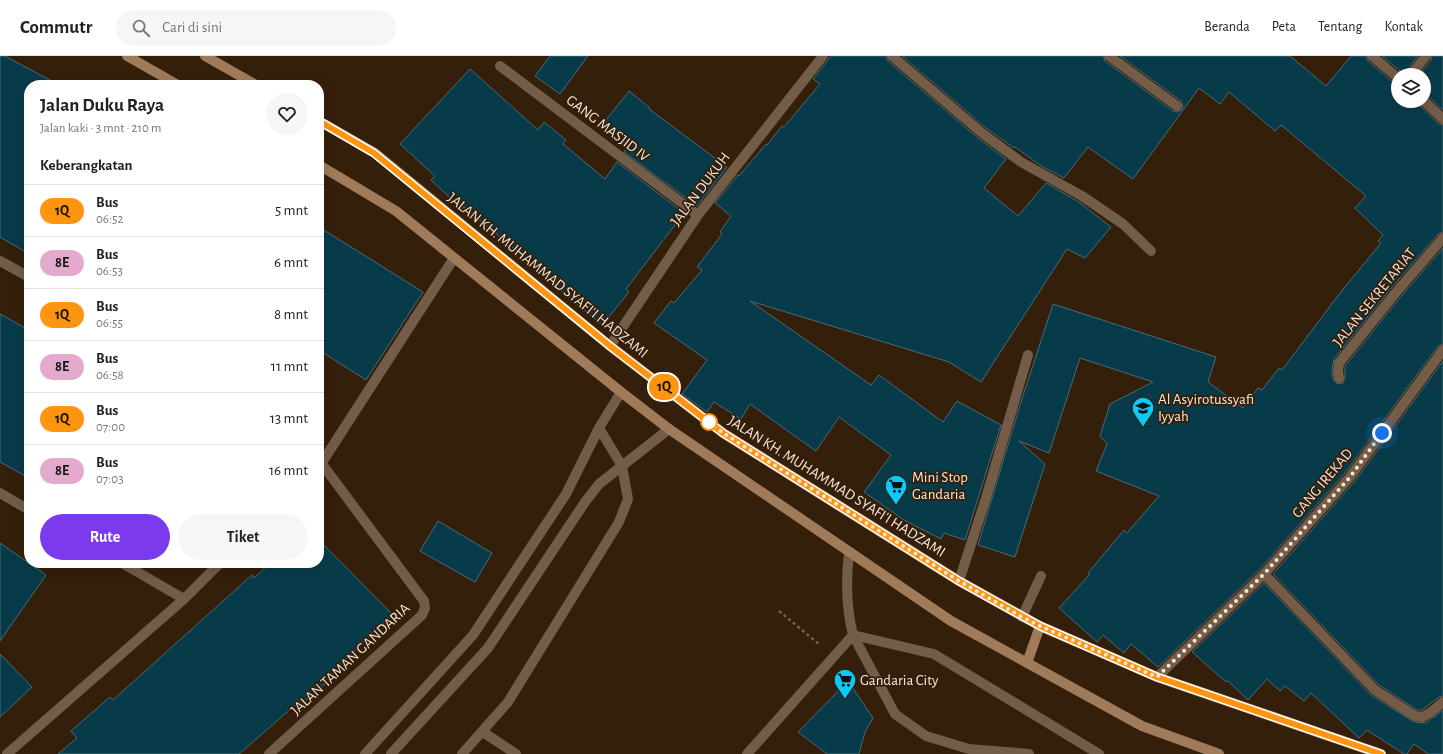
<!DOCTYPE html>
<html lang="id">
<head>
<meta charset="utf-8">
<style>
  :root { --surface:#fff; --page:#f6f6f6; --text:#222; --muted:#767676; --line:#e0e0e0; --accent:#7c3aed }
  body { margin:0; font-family:"Alegreya Sans",sans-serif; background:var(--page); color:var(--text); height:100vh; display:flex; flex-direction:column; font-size:15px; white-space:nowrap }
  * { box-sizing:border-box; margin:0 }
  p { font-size:13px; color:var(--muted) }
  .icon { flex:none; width:22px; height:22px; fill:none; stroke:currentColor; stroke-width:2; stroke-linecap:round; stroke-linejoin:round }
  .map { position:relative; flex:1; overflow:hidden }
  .sheet { position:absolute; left:24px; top:24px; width:300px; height:488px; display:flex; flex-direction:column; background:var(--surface); border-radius:16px; box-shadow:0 4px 16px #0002 }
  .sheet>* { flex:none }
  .badge { padding:0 8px; border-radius:13px; font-size:14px; line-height:26px }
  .fabs { position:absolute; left:1391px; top:12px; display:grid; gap:8px }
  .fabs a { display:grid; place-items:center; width:40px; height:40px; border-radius:50%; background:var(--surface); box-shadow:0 4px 16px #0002; font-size:20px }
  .you { position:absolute; width:20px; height:20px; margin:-10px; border:3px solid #fff; border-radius:50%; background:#1a73e8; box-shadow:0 0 0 6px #1a73e833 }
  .map>.badge { position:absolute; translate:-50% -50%; box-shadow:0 0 0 2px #fff }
  h2 { padding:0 16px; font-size:15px; line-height:36px }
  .round { display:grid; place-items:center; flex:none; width:42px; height:42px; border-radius:21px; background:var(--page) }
  .summary { display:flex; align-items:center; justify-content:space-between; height:68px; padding:0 16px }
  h1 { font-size:19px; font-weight:600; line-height:30px }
  .button { display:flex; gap:8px; margin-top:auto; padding:8px 16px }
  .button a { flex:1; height:46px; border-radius:24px; background:var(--accent); color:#fff; font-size:16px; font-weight:600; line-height:46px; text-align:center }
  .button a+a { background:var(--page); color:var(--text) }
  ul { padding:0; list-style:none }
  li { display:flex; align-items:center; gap:12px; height:52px; padding:0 16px; border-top:1px solid var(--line) }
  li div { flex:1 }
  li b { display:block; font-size:15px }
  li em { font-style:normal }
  li .badge { min-width:44px; font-weight:700; text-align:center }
  header { display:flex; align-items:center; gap:24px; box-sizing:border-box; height:56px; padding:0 20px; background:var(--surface); border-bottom:1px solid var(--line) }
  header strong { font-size:19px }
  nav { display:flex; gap:22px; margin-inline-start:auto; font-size:14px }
  .search { width:280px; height:36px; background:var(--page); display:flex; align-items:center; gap:10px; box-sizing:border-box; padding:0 14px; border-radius:22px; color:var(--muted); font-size:15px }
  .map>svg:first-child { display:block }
</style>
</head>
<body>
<header>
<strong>Commutr</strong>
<div class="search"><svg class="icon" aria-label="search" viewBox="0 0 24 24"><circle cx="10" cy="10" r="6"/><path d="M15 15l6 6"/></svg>Cari di sini</div>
<nav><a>Beranda</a><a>Peta</a><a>Tentang</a><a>Kontak</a></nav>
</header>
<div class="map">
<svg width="1443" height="698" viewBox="0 0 1443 698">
  <rect width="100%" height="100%" fill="#341f0a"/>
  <path fill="#083b4a" stroke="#476b79" d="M 0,0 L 5,0 L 59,29 L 29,29 L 29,198 L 0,181 Z
    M 550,0 L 588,0 L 560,38 L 535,20 Z
    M 831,0 L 886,0 L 888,5 L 978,82 L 1006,103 L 984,132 L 1018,160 L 1046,127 L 1079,146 L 1111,171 L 1085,202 L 1067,193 L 981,326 L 949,306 L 750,245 L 871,329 L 879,319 L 943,366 L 957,345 L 1001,369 L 965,484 L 944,477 L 941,483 L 904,464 L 864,436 L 891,399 L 839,361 L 816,395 L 750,348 L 741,363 L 714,346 L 707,356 L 682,338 L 707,304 L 654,267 L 671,245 L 674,247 L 702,214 L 697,211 L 722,178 L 720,176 L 731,160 L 715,147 L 738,119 L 739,120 L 766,88 L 767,89 L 782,70 L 784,71 L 820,28 L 813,23 Z
    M 902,0 L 1103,0 L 1105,5 L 1173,55 L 1177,56 L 1182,54 L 1183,51 L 1181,45 L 1120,0 L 1290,0 L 1326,30 L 1351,0 L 1366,0 L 1368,5 L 1394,27 L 1398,28 L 1398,45 L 1418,45 L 1420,50 L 1439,68 L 1443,69 L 1443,176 L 1438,178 L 1388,236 L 1334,303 L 1332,314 L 1333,323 L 1337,328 L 1343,327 L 1345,321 L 1345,310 L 1398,244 L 1443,192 L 1443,288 L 1438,290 L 1345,417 L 1259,514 L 1158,611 L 1131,588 L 1124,597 L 1103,579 L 1097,586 L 1059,552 L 1090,518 L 1088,517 L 1124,474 L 1127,477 L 1159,440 L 1096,415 L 1107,388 L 1100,380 L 1110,348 L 1153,326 L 1080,302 L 1049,397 L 1019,385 L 1045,408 L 1015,501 L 978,489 L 1020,349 L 1053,248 L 1216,301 L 1208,326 L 1243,352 L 1258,332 L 1262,334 L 1279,312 L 1282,314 L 1340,237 L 1381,187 L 1378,185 L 1383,179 L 1355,152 L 1366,140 L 1281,69 L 1275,75 L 1229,36 L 1220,48 L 1199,32 L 1133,123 L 1088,91 L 1064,122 L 1041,110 L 1015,91 L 1014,92 L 986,72 Z
    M 1382,0 L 1418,0 L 1406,15 L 1405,19 Z
    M 1432,0 L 1443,0 L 1443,54 L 1428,40 L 1424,39 L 1424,19 L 1419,19 L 1431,4 Z
    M 470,13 L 538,74 L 544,66 L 566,84 L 563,88 L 605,123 L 617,106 L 684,157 L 626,233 L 629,236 L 602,269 L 552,227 L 553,225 L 464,151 L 462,153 L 431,124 L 435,120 L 400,88 Z
    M 629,35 L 650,52 L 649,53 L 727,111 L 697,150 L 624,96 L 629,90 L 602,69 Z
    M 319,171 L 423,236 L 366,324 L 319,294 Z
    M 0,258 L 29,274 L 29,422 L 0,406 Z
    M 1443,305 L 1443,640 L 1439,641 L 1422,654 L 1417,654 L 1379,629 L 1273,518 L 1355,425 Z
    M 438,465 L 492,497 L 475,526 L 420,495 Z
    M 319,484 L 392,558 L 339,610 L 342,613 L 303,647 L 301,644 L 239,698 L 58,698 L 77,682 L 71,675 L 110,641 L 113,644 L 252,519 L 254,522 L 270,507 L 319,507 Z
    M 0,487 L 46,519 L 0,585 Z
    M 1264,527 L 1371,639 L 1414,666 L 1426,667 L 1443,654 L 1443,698 L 1428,698 L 1414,688 L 1407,698 L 1404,698 L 1367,674 L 1359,682 L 1311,637 L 1304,645 L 1285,630 L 1280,635 L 1267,623 L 1248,644 L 1228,625 L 1226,626 L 1192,596 Z
    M 0,598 L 32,631 L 0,661 Z
    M 848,625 L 873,662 L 865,676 L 859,698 L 827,698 L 798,676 Z"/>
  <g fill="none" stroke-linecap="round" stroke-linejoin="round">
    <path stroke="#74614f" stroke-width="2.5" stroke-dasharray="3 3" stroke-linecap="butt" d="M 779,555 L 820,589"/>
    <path stroke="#735c48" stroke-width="10" d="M 849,496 C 846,523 846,552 853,579 L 895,658 L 926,680 L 969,693 L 1029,698
      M 959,525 L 986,442 L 1028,299
      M 1022,561 L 1041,520
      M 853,579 L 934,598 L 1099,698
      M 483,676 L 516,698
      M 365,698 L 473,579 L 566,438 L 599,372 L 621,336
      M 391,698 L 488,592 L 585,446 L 599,428 L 669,373
      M 462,698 L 508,646 L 619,466 L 628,443 L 622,410 L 599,372
      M 747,698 L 853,579"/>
    <path stroke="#735c48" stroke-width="10" d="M 892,0 L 982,77 L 1021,106 L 1082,140 L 1123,168 L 1151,195
      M 1109,0 L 1177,50
      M 1372,0 L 1398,22
      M 500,10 L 698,159
      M 1411,19 L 1426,0
      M 1424,45 L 1443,63
      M 0,205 L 29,221
      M 610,290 L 698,159 L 823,0
      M 1339,322 L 1338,315 L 1339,307 L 1393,240 L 1443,182
      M 319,411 L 454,202
      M 0,437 L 29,454
      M 122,507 L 184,543
      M 1264,518 L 1350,421 L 1443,294
      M 1157,621 L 1264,518 L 1375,634 L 1415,660 L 1423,661 L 1431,656 L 1443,646
      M 7,698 L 184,543 L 220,507
      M 269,698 L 422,559 L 425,552 L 424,545 L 322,408 L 319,406"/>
    <path stroke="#9f7b5a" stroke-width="10" d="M 127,0 L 178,29
      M 205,0 L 256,29
      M 319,65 L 375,97 L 610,290 L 723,377 L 959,525 L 1040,570 L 1157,621 L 1381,698
      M 319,109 L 396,155 L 621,336 L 669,373 L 951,565 L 1142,670 L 1219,698
      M 1027,607 L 1040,570"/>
  </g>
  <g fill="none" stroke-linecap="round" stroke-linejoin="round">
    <g stroke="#fff" stroke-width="9">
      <path id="line" d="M 319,65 L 374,97 L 610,290 L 723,377 L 959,525 L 1040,570 L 1157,621 L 1381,698"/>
    </g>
    <use href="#line" stroke="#ff9410" stroke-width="6"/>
    <path stroke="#f6e7db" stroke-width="4" stroke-dasharray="0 7.2" d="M 709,366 L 723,377 L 959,525 L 1022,561 L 1040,570 L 1157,621 L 1264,518 L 1350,421 L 1382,377"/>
  </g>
  <defs>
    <g id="school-pin" transform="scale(1.15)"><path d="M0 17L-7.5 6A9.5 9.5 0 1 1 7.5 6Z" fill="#0acafa" stroke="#341f0a"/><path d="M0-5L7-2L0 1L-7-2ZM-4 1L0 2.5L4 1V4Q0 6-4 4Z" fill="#111"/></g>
    <g id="supermarket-pin" transform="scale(1.15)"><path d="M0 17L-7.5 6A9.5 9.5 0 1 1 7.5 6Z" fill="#0acafa" stroke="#341f0a"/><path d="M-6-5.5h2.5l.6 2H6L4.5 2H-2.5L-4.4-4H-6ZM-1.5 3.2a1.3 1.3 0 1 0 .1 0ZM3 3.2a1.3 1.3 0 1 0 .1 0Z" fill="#111"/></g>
  </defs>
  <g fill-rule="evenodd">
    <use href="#school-pin" x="1143" y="352"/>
    <use href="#supermarket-pin" x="896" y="430"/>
    <use href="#supermarket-pin" x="845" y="624"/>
  </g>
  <circle fill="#fff" stroke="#ff9410" stroke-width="2" cx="709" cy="366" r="8"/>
  <g text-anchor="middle" stroke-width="3.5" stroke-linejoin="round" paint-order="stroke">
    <g font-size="15" fill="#f6e7db" stroke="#341f0a">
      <text transform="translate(608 72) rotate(37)" y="5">GANG MASJID IV</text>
      <text transform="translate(700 133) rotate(-53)" y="5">JALAN DUKUH</text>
      <text transform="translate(548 219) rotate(39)" y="5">JALAN KH. MUHAMMAD SYAFI'I HADZAMI</text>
      <text transform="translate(1374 241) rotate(-51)" y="5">JALAN SEKRETARIAT</text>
      <text transform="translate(1322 427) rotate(-50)" y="5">GANG IREKAD</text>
      <text transform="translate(837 430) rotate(32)" y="5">JALAN KH. MUHAMMAD SYAFI'I HADZAMI</text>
      <text transform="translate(350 603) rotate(-43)" y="5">JALAN TAMAN GANDARIA</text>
    </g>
    <g font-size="15" fill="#f6e7db" stroke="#341f0a" text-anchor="start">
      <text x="1158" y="348">Al Asyirotussyafi<tspan x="1158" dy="17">Iyyah</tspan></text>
      <text x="912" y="426">Mini Stop<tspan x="912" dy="17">Gandaria</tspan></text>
      <text x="860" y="629">Gandaria City</text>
    </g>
  </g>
</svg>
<div class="fabs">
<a><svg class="icon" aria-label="layers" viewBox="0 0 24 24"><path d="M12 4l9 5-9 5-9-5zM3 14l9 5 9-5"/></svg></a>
</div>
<div class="you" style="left:1382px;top:377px"></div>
<b class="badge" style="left:664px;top:331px;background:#ff9410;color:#111">1Q</b>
<section class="sheet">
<div class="summary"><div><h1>Jalan Duku Raya</h1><p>Jalan kaki · 3 mnt · 210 m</p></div><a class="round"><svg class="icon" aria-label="heart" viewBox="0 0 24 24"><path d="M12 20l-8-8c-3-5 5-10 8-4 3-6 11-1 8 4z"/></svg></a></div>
<h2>Keberangkatan</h2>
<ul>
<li><span class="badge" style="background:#ff9410;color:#111">1Q</span><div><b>Bus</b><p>06:52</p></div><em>5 mnt</em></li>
<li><span class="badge" style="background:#e3aacd;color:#111">8E</span><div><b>Bus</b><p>06:53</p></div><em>6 mnt</em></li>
<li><span class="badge" style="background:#ff9410;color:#111">1Q</span><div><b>Bus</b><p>06:55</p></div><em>8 mnt</em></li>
<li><span class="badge" style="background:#e3aacd;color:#111">8E</span><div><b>Bus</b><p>06:58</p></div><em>11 mnt</em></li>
<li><span class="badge" style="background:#ff9410;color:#111">1Q</span><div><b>Bus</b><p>07:00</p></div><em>13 mnt</em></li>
<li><span class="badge" style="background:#e3aacd;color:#111">8E</span><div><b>Bus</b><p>07:03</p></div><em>16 mnt</em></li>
</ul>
<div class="button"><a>Rute</a><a>Tiket</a></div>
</section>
</div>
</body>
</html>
